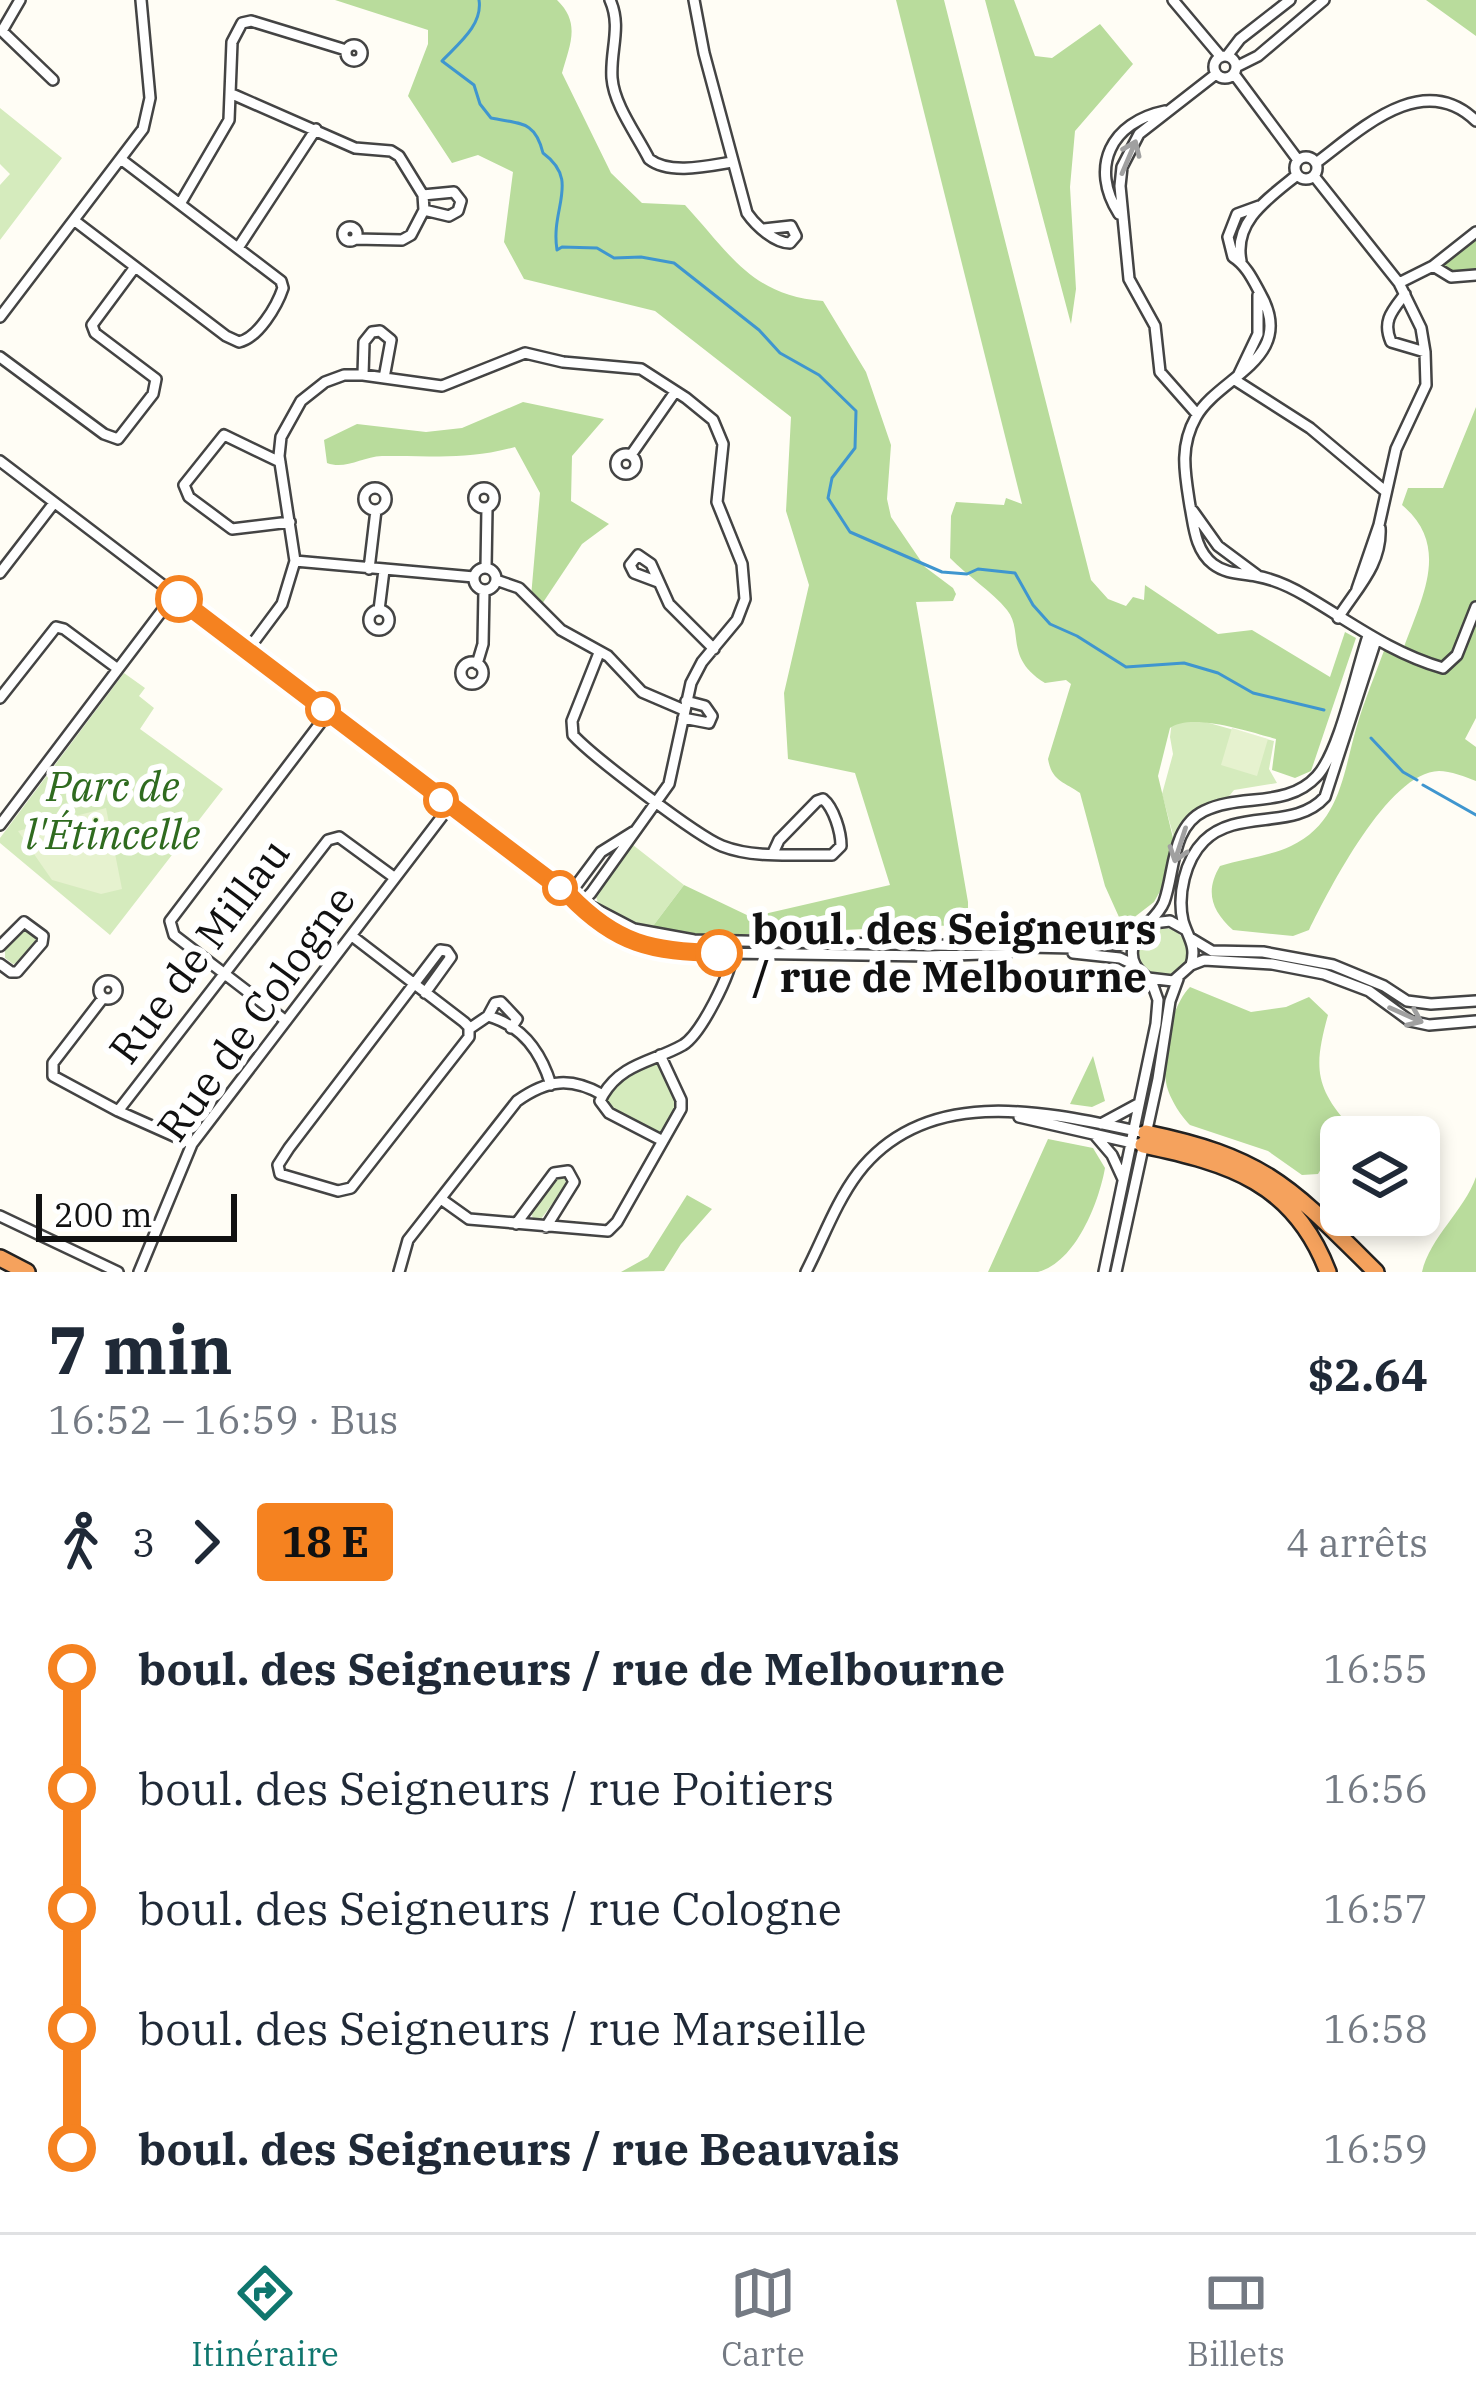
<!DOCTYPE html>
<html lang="fr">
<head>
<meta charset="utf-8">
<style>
  :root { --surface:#fff; --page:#f6f6f7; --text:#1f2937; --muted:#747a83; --line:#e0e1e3; --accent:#0f766e }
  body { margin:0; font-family:"IBM Plex Serif",serif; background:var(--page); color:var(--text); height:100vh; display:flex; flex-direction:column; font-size:45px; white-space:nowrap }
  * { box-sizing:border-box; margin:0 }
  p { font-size:39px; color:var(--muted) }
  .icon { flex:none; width:66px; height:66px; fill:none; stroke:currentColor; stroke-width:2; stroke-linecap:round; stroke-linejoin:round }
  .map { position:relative; height:1272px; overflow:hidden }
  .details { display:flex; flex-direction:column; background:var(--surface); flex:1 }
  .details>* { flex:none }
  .badge { padding:0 24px; border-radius:9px; font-size:42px; line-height:78px }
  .buttons { position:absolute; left:1320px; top:1116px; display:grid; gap:24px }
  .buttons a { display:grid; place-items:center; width:120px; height:120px; border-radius:18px; background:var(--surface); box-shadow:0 6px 18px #0003; font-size:60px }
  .scale { position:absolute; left:36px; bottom:30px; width:201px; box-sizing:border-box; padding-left:12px; border:6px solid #111; border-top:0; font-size:33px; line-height:42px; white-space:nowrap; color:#111; -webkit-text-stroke:9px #fff; paint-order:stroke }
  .map>.badge { position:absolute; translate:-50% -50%; box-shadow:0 0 0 6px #fff }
  .legs { display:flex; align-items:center; gap:18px; height:132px; padding:0 48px; font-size:39px }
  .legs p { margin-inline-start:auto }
  .overview { display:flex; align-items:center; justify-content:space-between; height:204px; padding:0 48px }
  h1 { font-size:66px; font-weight:700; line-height:90px }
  ul { padding:0 48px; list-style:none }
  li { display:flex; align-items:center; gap:42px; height:120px; font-size:45px }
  li i { display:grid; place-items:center; width:18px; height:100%; margin:0 15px; background:currentColor }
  li i::after { content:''; width:30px; height:30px; margin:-15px; border:9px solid; border-radius:50%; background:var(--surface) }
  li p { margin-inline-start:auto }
  li:first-child i { background:linear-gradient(#0000 50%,currentColor 0) }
  li:last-child i { background:linear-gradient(currentColor 50%,#0000 0) }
  .tab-bar { display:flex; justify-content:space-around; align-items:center; height:168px; border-top:3px solid var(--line); background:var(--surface); font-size:33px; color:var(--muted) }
  .tab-bar a { display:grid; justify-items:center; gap:6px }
  .tab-bar .active { color:var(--accent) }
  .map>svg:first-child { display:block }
</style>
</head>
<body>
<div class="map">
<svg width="1476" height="1272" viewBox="0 0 1476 1272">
  <rect width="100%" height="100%" fill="#fffdf5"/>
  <path fill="#d5ebbd" d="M 0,108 L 62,158 L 0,240 L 0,185 L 10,174 L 0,164 Z
    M 124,673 L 145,688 L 139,696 L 154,708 L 140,729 L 223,789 L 110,935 L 0,843 L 0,838 Z
    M 1173,713 L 1274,741 L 1269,769 L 1277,783 L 1234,790 L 1226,800 L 1208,805 L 1175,842 L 1162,794 L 1173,754 L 1170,737 Z
    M 633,845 L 684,885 L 650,930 L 598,904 L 596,896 Z
    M 25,926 L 38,937 L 20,963 L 13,964 L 5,958 L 5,949 Z
    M1139 952a24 24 0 1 1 48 0a24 24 0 1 1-48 0Z
    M 660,1055 L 681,1100 L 663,1141 L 609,1113 L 603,1095 L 608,1086 Z
    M 563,1176 L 567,1184 L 541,1219 L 533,1219 L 531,1211 L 557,1178 Z"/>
  <path fill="#b9dc9c" d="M 335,0 L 557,0 C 581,23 570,44 562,73 L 611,173 L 642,203 L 685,205 C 730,254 752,296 823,301 L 866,372 L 891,445 L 887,499 L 891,517 L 925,567 L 953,588 L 956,594 L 953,601 L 916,602 L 968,902 L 968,915 L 959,925 L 681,937 L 650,930 L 684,885 L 751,917 L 890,885 L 855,773 L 788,759 L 784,693 L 809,585 L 786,511 L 791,417 L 655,311 L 524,279 L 504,242 L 513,172 L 478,155 L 452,163 L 408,96 L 428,44 L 428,30 Z
    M 896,0 L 944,0 L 1091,580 L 1108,599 L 1126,606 L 1133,597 L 1144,600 L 1145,585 L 1218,634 L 1252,630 L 1330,677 L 1345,632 L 1356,638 L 1311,771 L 1295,778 L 1272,770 L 1276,739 C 1251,732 1191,712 1170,728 L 1158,776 L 1173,838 L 1163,886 L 1154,902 L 1123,926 L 1105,886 L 1080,793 C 1065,782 1052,782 1048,759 L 1071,684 L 1066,680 L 1045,683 C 1004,658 1024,631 1007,610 C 992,591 967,576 950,558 L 951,516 L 956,502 L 1004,505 L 1006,498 L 1022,504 Z
    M 985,0 L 1014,0 L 1035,56 L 1052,58 L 1100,24 L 1133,64 L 1075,131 L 1070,187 L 1076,289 L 1071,324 Z
    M 1426,0 L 1476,0 L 1476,36 Z
    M 1476,232 L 1476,275 L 1451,277 L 1433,266 Z
    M 523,402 L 604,419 L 572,456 L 571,501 L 609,524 L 582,544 L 540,607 L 531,597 L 540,493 L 515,447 C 463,461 433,455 382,456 C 362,457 345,470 327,463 L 324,440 L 357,424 L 426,432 L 462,428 Z
    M 1476,407 L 1476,718 L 1465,739 L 1476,747 L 1476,781 C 1466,777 1450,771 1439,771 C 1388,772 1329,890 1309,930 L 1293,936 L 1233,930 C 1211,910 1205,891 1220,866 C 1242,859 1270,856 1291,846 C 1340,823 1343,774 1356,729 C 1364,700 1377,671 1387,642 L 1404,647 C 1422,597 1451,546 1402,505 L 1408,488 L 1443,488 Z
    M 1190,987 L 1251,1012 L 1286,1007 L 1309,997 L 1328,1015 C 1315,1063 1313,1085 1348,1124 L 1318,1174 L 1302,1175 L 1268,1151 L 1190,1125 C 1180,1115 1168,1096 1166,1082 C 1161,1055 1171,1006 1190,987 Z
    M 1093,1056 L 1105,1101 L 1092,1107 L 1070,1104 Z
    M 1048,1139 L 1093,1148 L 1105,1168 C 1099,1202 1076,1262 1038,1272 C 1023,1272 1003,1272 988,1272 Z
    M 1476,1177 L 1476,1272 L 1422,1272 C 1430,1237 1464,1211 1476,1177 Z
    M 687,1195 L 712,1209 L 681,1244 L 664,1271 L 621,1272 L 648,1257 Z"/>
  <path fill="#e6f2cf" d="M 1232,728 L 1268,739 L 1257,776 L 1221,765 Z
    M 106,808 L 122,889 L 101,894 L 52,880 L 18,831 Z"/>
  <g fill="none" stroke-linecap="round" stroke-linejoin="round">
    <path stroke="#3f96cf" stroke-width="3" d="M 479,0 C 483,25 458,44 442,61 L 474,85 L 480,104 L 491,118 C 520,124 535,120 543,153 C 581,181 550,207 557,250 L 562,247 L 597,248 L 614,258 L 641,257 L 674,263 L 759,330 L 780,353 L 819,375 L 856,411 L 855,448 L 832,478 L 828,498 L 850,532 L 942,572 L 967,574 L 978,569 L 1015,573 L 1033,605 L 1050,624 L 1077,636 L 1126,667 L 1184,663 L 1218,673 L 1253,693 L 1324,710
      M 1371,738 L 1403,772 L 1417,780
      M 1423,785 L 1476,815"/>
    <g stroke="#444" stroke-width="14">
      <path id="minor" d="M 20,0 L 2,31 L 53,80
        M 610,0 C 622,27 610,50 612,78 C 614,105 637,135 649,159 C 669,175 708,166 732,162
        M 694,0 L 704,53 L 747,213 C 756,226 775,243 790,243 L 796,236 L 791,226 L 764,229
        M 1173,0 L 1221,57
        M346 53a8 8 0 1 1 16 0a8 8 0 1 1-16 0Z
        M 1227,56 L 1240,39 L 1290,0
        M1214 67a11 11 0 1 1 22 0a11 11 0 1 1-22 0Z
        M 1236,67 L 1258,56 L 1324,0
        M 1234,74 L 1298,160
        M 232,94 L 355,148 L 391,151 L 399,156 L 423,195 L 424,210 L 411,235 L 402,240 L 355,239
        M1295 168a11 11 0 1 1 22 0a11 11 0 1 1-22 0Z
        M 1316,163 C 1360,130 1423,69 1476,121
        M 1314,176 L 1399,283 L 1421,328 L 1425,352 L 1426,385 L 1396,449 L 1379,525 L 1357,589
        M 423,195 L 454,192 L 461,201 L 458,211 L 449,216 L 424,210
        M 180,204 L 229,120 L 232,42 L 242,23 L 251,21 L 346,50
        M 1259,206 L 1237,214 L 1228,237 L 1233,257 C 1246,265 1253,280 1260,293 C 1298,359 1219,376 1196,417 C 1179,447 1185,474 1190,506 C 1194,526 1195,550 1213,564 C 1226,574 1240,573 1256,576 C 1273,579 1291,587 1306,596 C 1352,623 1391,653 1443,668 L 1457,655 L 1476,607
        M 1119,214 C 1089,167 1111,122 1165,111
        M 75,221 L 226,336 L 239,342 C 258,338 277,306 283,288 L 281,281 L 122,160
        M343 234a7 7 0 1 1 14 0a7 7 0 1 1-14 0Z
        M 238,248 L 316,129
        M 1241,261 C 1233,221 1269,198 1297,175
        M 1433,266 L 1451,277 L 1476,275
        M 1399,283 L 1433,266 L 1476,232
        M 1405,294 C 1392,311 1382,321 1391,342 L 1425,352
        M 0,317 L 143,129 L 150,98 L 141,0
        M 0,357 L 104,434 L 118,439 L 153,394 L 156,379 L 95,333 L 92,325 L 135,267
        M 363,375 L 364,342 L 372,332 L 380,331 L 391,340 L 384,378
        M 1238,376 L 1258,334 L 1258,295
        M 1235,380 L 1310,428 L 1385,491
        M 1197,414 L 1160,372 L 1155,326 L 1129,279 L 1120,186 L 1122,167 L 1139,134 L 1216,74
        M616 464a10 10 0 1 1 20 0a10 10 0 1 1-20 0Z
        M 631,455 L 675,392
        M 0,461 L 569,895 L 634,929 L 694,940 L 1074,948 L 1120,944 L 1136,938
        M 280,462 L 224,435 L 184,485 L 189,497 L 232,529 L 290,522
        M364 499a11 11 0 1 1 22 0a11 11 0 1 1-22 0Z
        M474 498a10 10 0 1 1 20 0a10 10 0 1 1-20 0Z
        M 1193,511 L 1218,546 L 1257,575
        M 295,561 L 474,577
        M 486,568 L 487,508
        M474 579a11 11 0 1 1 22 0a11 11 0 1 1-22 0Z
        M 369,569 L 376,510
        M 0,573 L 54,503
        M 496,580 L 519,588 L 561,630 L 608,656 L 642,692 L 684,710
        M 658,582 L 634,573 L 630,565 L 638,555 L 651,564 L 669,604 L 714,649
        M 379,610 L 384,570
        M369 620a10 10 0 1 1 20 0a10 10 0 1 1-20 0Z
        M 1338,618 C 1356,589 1382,565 1380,528
        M 1368,636 C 1356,671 1340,751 1317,776 C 1287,809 1240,793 1204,811 C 1171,827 1175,872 1164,902 C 1157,920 1136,928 1133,947 C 1130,961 1137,970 1148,978 L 1173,981 L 1191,965 C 1197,946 1188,938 1183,921 C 1177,895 1185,860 1204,841 C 1237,808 1295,831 1325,797 L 1376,640
        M 247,651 L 282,604 L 295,561 L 279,456 L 281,437 L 301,401 L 325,382 L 344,375 L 363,375 L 442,386 L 525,353 L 563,362 L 641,369 L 686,398 L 713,420 L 723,444 L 717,502 L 742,564 L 745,599 L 737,620 L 702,662 L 691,683 L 669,784 L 591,893 L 579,905
        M 599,653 L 572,721 L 573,735 C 592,756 697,836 722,846 C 755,859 797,854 832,855 L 841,846 C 841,832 834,808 823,799 L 817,801 L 779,840 L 773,853
        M461 673a11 11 0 1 1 22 0a11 11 0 1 1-22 0Z
        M 477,664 L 483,644 L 484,590
        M 0,698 L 56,627 L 64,629 L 118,669
        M 683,718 L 709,723 L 712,716 L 705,706 L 686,701
        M 0,825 L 174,595
        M 569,895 L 601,852 L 633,832
        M 577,903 L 612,933 L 671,952 L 928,956 L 1008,953
        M 1153,923 L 1170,921 L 1186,930
        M 352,936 L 464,1022 L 469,1027 L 469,1037 L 351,1188 L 338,1191 L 280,1174 L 278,1165 L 289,1148 L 440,950 L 447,951 L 451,957 L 425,993
        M 1192,939 L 1212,951 L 1263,952 L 1333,965 L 1384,986 L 1407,1001 L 1431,1004 L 1476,1001
        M 0,946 L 24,922 L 43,936 L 42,943 L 17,972 L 11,972 L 0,964
        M 1073,953 L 1120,958 L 1135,965
        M 1191,965 L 1204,960 L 1272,964 L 1324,974 L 1369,991 L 1410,1021 L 1429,1025 L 1476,1021
        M99 990a9 9 0 1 1 18 0a9 9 0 1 1-18 0Z
        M 103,998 L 53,1063 L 53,1076 L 118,1111 L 192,1144
        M 488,1016 L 495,1003 L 501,1002 L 517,1019 L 511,1028
        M 286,1021 L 174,935 L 170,921 L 328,713
        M 469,1029 L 488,1016 C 523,1026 541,1052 551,1085
        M 603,1095 L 600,1101 L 609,1113 L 663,1141
        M 118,1111 L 328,840 L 339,837 L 395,878
        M 1019,1117 L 1137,1144
        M 1101,1124 L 1138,1104
        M 1094,1134 L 1112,1155 L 1123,1179
        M 441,1199 L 469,1219 L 608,1231 L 617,1222 L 681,1109 L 681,1100 L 660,1055
        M 0,1216 L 118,1272
        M 516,1224 L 554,1173 L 568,1171 L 574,1182 L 546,1227
        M 139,1272 L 192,1144 L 450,806
        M 399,1272 L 408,1240 L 517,1101 C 548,1079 571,1077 603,1095 C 622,1063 653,1062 683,1045 C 701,1034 731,974 733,952
        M 806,1272 C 823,1239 836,1202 858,1173 C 928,1082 1050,1113 1146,1133
        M 1104,1272 L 1156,1024 L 1158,1000 L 1151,980
        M 1116,1272 L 1158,1079 L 1170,1001 L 1178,979"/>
    </g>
    <g stroke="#222" stroke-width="20">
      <path id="highway" d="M 1146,1133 C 1267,1158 1291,1188 1376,1272
        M 1143,1145 C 1229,1163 1294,1182 1328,1272
        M 0,1258 L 27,1272"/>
    </g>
    <use href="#minor" stroke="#fff" stroke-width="9"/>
    <use href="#highway" stroke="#f5a25d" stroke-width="15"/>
  </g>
  <defs><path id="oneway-shaft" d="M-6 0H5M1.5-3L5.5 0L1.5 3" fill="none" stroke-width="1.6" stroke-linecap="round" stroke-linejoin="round" transform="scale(3)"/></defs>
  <g stroke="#a0a0a0">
    <use href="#oneway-shaft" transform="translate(1129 157) rotate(-67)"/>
    <use href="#oneway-shaft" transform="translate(1180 845) rotate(108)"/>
    <use href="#oneway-shaft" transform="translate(1406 1015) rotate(24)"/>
  </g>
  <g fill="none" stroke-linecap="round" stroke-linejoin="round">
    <g stroke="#fff" stroke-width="27">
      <path id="line-1" d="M 179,599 L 569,895 C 616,944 652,952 719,953"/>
    </g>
    <use href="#line-1" stroke="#f58220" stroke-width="18"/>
  </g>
  <g fill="#fff" stroke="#f58220" stroke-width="6">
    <circle cx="179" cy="599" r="21"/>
    <circle cx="323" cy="709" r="15"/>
    <circle cx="441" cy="800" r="15"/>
    <circle cx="560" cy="888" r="15"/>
    <circle cx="719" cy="953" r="21"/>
  </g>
  <g text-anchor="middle" stroke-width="12" stroke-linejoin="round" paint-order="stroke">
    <g font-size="42" font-style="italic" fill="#2f6b1f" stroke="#fff">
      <text x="113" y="801">Parc de<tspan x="113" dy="48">l'Étincelle</tspan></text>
    </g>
    <g font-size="42" font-weight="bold" fill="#111" stroke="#fff" text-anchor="start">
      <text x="752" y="944">boul. des Seigneurs<tspan x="752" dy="48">/ rue de Melbourne</tspan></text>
    </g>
    <g font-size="42" fill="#111" stroke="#fff">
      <text transform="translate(199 951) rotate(-53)" y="15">Rue de Millau</text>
      <text transform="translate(256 1013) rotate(-54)" y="15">Rue de Cologne</text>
    </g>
  </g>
</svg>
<div class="buttons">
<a><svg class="icon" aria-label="layers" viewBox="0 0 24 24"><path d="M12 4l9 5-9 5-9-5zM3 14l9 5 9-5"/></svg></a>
</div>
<div class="scale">200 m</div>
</div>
<section class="details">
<div class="overview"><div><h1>7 min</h1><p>16:52 – 16:59 · Bus</p></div><b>$2.64</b></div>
<div class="legs"><svg class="icon" aria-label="walk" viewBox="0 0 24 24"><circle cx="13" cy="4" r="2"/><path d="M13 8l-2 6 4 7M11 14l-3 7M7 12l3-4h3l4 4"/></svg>3<svg class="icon" aria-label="forward" viewBox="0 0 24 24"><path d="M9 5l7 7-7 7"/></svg><b class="badge" style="background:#f58220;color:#111">18 E</b><p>4 arrêts</p></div>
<ul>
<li><i style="color:#f58220"></i><b>boul. des Seigneurs / rue de Melbourne</b><p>16:55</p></li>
<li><i style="color:#f58220"></i><span>boul. des Seigneurs / rue Poitiers</span><p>16:56</p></li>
<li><i style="color:#f58220"></i><span>boul. des Seigneurs / rue Cologne</span><p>16:57</p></li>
<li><i style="color:#f58220"></i><span>boul. des Seigneurs / rue Marseille</span><p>16:58</p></li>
<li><i style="color:#f58220"></i><b>boul. des Seigneurs / rue Beauvais</b><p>16:59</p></li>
</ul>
</section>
<nav class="tab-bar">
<a class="active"><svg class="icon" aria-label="directions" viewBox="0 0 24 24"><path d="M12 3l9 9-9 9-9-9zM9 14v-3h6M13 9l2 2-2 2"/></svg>Itinéraire</a>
<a><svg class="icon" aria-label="map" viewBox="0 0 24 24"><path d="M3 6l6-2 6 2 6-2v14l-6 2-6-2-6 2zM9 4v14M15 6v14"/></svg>Carte</a>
<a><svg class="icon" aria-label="tickets" viewBox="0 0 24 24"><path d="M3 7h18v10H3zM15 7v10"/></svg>Billets</a>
</nav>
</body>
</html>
